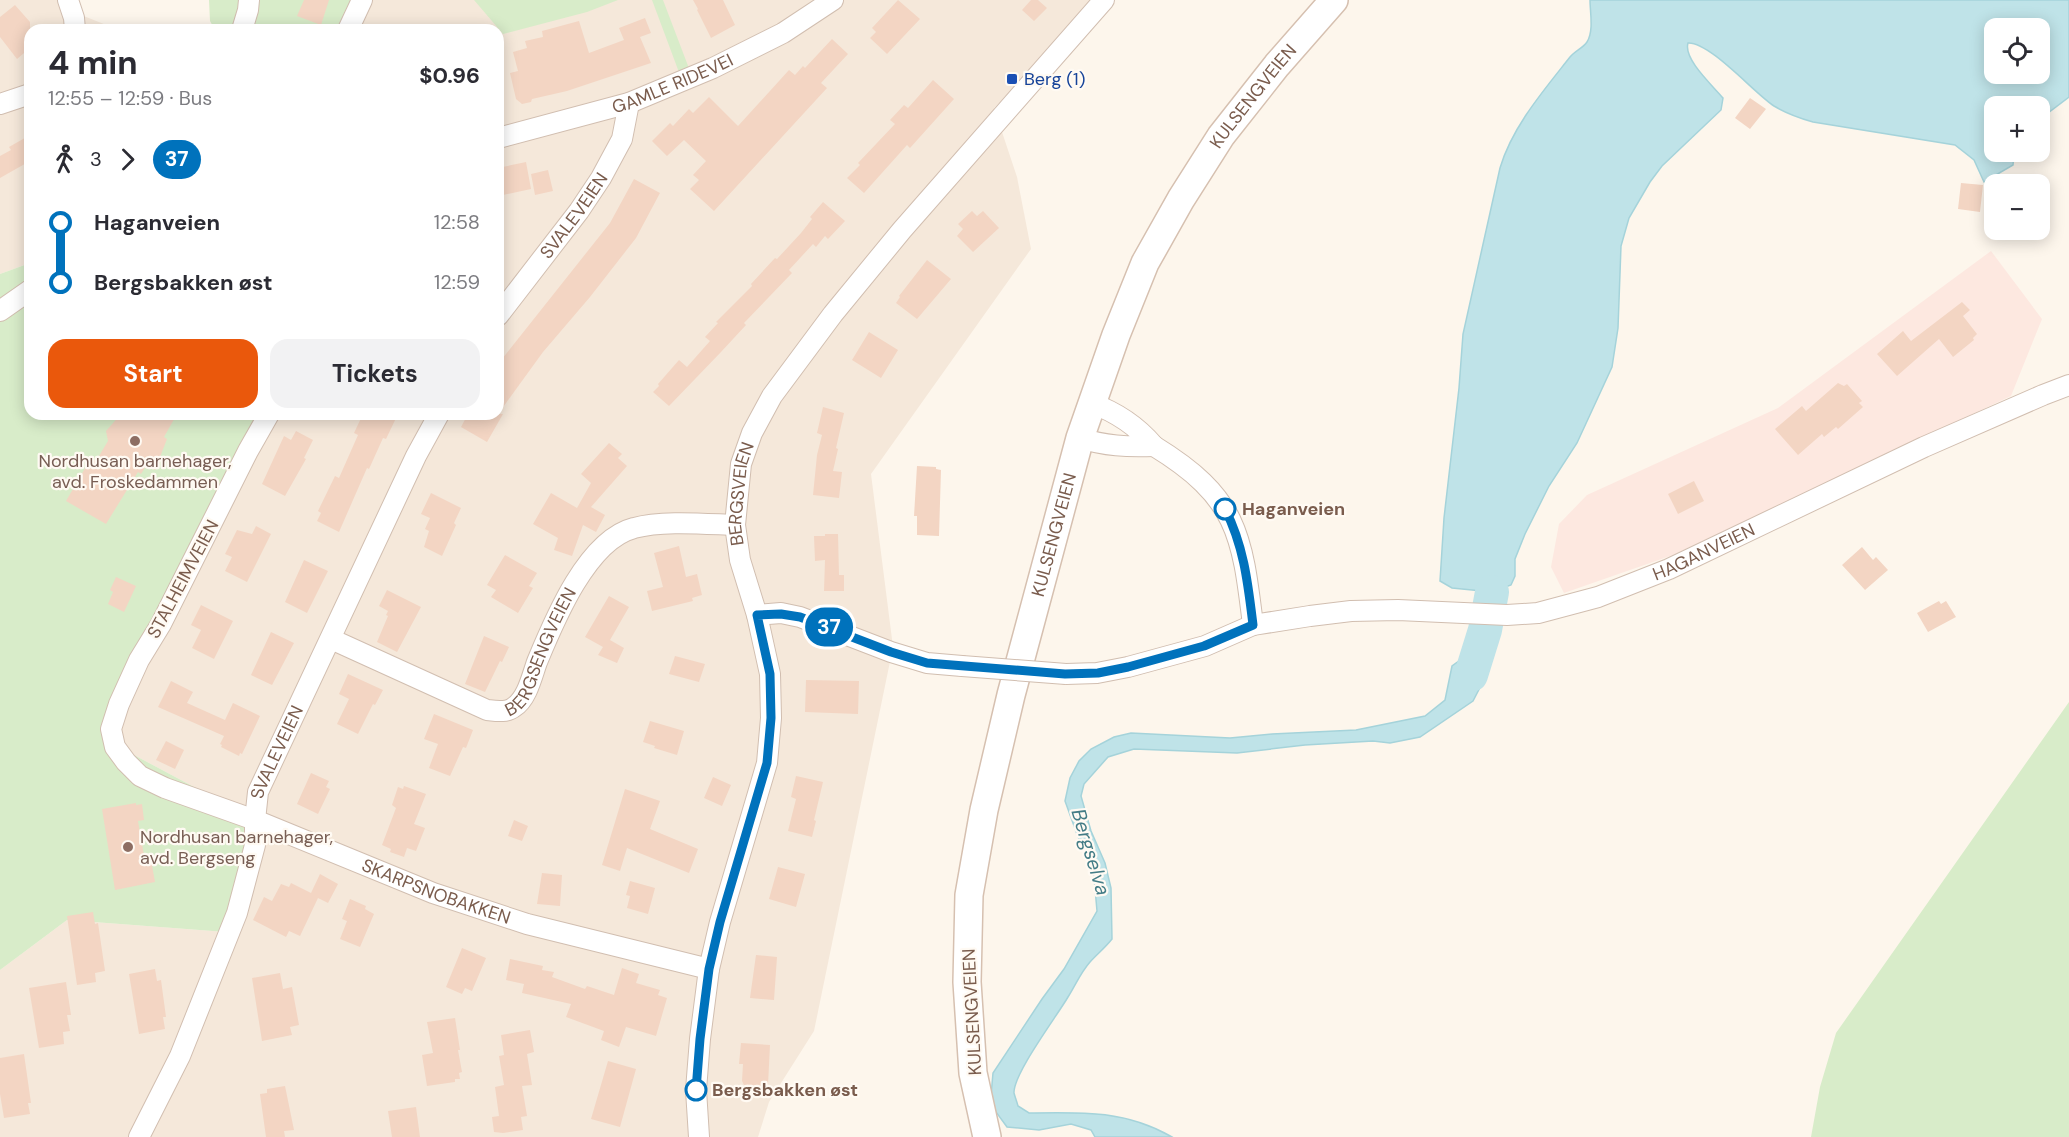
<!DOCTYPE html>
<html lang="en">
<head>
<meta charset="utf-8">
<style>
  :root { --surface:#fff; --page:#f2f2f3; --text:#2b2b33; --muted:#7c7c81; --accent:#ea580c }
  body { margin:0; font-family:"DM Sans",sans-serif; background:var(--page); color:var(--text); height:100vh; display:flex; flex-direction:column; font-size:22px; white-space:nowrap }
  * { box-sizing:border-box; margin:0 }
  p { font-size:20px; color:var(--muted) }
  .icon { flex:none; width:33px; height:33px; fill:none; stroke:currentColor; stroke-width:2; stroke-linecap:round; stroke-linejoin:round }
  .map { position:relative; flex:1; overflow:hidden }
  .drawer { position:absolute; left:24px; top:24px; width:480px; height:396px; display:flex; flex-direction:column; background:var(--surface); border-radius:18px; box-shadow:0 3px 15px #0003 }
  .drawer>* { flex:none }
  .badge { padding:0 12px; border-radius:20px; font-size:21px; line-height:39px }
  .controls { position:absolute; left:1984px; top:18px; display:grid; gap:12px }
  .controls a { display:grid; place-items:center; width:66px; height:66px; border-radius:12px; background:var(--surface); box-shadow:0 3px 15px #0003; font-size:30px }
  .map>.badge { position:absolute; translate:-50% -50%; box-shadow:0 0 0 3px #fff }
  .legs { display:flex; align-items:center; gap:9px; height:66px; padding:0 24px; font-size:20px }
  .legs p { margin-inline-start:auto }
  .head { display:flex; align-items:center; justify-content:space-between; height:102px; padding:0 24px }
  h1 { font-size:33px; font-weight:700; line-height:45px }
  .button { display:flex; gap:12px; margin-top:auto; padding:12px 24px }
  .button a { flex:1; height:69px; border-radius:18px; background:var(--accent); color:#fff; font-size:24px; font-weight:700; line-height:69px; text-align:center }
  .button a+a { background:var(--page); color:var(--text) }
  ul { padding:0 24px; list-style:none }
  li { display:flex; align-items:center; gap:21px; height:60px; font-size:22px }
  li i { display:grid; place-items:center; width:9px; height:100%; margin:0 8px; background:currentColor }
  li i::after { content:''; width:15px; height:15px; margin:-8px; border:4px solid; border-radius:50%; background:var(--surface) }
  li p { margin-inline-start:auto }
  li:first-child i { background:linear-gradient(#0000 50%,currentColor 0) }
  li:last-child i { background:linear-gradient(currentColor 50%,#0000 0) }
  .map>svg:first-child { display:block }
</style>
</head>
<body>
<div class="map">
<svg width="2069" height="1137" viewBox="0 0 2069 1137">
  <rect width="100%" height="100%" fill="#fdf6ec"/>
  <path fill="#f5e8da" d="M 0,0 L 66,0 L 71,11 L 119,30 L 30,30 L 30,263 L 0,274 Z
    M 358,0 L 1099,0 L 994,108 L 1017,177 L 1031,249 L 871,474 L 893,647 L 814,1031 L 769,1102 L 758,1137 L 0,1137 L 0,970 L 67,920 L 226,932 L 267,826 L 106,740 L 261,414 L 498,414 L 498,30 L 344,30 Z"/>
  <path fill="#fde8e0" d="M 1991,251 L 2042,319 L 2011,396 L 1673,555 L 1564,593 L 1551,567 L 1559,524 L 1587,495 L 1778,408 Z"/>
  <path fill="#d8ecc9" d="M 209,0 L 358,0 L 344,30 L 215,30 L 210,21 Z
    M 474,0 L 618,0 L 587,12 L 503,34 Z
    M 652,0 L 663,0 L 690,71 L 680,75 Z
    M 30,263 L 30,414 L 261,414 L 106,740 L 267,826 L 226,932 L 67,920 L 0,970 L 0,274 Z
    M 2069,702 L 2069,1137 L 1811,1137 L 1820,1087 L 1836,1033 Z"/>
  <path fill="#bfe3e8" stroke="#a5d3da" stroke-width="1.5" fill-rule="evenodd" d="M 1590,0 L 2069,0 L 2069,97 L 2040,119 L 2040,106 L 1995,106 L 1995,152 L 2014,152 L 2013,165 L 1984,182 L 1974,160 L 1955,145 L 1813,122 C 1799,118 1787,114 1774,106 C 1754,93 1710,42 1688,43 C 1683,59 1713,86 1723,98 L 1721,110 L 1662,166 L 1650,182 L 1629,218 L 1621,246 L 1618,328 L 1612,367 L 1577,443 L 1549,486 L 1525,534 L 1515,559 L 1515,576 L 1511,585 L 1492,592 L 1452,588 L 1440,581 L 1444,518 L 1459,388 L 1463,334 L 1500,168 C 1512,127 1544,90 1570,57 C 1575,51 1583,48 1587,42 C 1594,31 1590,12 1590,0 ZM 1995,28 L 2040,28 L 2040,74 L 1995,74 Z
    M 1478,629 L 1491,630 L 1488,643 L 1489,670 L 1473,701 L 1420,737 L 1390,743 L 1373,741 L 1305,745 L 1237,753 L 1134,749 L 1108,757 L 1084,784 L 1081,796 L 1091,831 L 1105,863 L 1111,888 L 1112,939 C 1105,948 1097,954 1090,962 C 1081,972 1075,986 1068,997 C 1057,1016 1013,1074 1014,1093 C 1015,1097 1017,1102 1018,1106 L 1029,1113 C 1081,1112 1125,1110 1172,1137 L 1095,1137 L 1091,1130 L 1071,1124 L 1039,1130 L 1007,1127 L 996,1112 L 991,1096 L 993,1073 L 1042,999 L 1064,969 L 1097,911 L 1094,877 L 1088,855 L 1078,837 L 1065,801 L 1070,778 L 1079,761 L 1091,749 L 1114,737 L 1131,733 L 1230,738 L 1272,734 L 1356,730 L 1425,716 L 1445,700 L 1452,666 L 1470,653 Z"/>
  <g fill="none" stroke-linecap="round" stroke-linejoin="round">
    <path stroke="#bfe3e8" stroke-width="34" d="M 1471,675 L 1485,630 L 1492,592"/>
  </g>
  <path fill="#f3d5c3" d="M 304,0 L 329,0 L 321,25 L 297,16 Z
    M 693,0 L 723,0 L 735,25 L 711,38 L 697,10 L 698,9 Z
    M 898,0 L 920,19 L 887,54 L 870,38 L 876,32 L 872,28 Z
    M 1031,0 L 1038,0 L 1047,8 L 1034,21 L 1022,10 Z
    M 15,5 L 30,22 L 30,48 L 17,59 L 0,37 L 0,17 Z
    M 645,18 L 651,33 L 640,37 L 651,63 L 567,91 L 532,99 L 531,102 L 522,104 L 516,99 L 510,73 L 518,71 L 513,52 L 527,48 L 525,41 L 543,37 L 542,31 L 579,21 L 589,53 L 624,40 L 619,28 Z
    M 832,39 L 848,54 L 821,83 L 827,88 L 714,211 L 690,189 L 699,180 L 693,175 L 706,161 L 684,140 L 667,156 L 652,141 L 670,123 L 673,126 L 689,109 L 693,113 L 709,97 L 738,126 L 789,70 L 795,75 L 803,66 L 805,68 Z
    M 933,80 L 954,99 L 910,148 L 907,145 L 864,193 L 847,178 L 860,165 L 858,163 L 895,124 L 890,120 L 904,105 L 908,108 Z
    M 1750,98 L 1766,109 L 1750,129 L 1735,118 Z
    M 30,135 L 30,161 L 0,178 L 0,156 L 11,150 L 9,147 Z
    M 526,162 L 531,189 L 498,196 L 498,168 Z
    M 548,170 L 553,191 L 535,195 L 531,174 Z
    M 634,179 L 660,193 L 636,238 L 590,297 L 543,352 L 498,414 L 498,364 L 610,223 Z
    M 1961,183 L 1983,185 L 1980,212 L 1958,209 Z
    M 823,202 L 845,221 L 828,239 L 825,236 L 816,247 L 813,244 L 789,270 L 792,273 L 744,323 L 746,325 L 721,352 L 669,406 L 653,392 L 659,386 L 658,384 L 679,360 L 687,367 L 710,341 L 705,337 L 718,323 L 716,322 L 752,286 L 751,284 L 775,258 L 777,259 L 801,233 L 812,219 L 810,217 Z
    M 972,211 L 977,216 L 983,211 L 999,228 L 973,252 L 957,236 L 963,229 L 958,224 Z
    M 927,260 L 951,279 L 917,319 L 896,303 L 900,297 L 899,296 Z
    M 1962,302 L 1970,310 L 1963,316 L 1977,334 L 1973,338 L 1974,340 L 1953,357 L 1939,339 L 1897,376 L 1877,354 L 1903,331 L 1911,341 Z
    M 869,332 L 898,350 L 881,378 L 852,360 Z
    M 1838,383 L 1844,386 L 1847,384 L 1862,401 L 1859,403 L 1863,407 L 1838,429 L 1836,427 L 1824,437 L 1822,434 L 1798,455 L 1775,429 L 1802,406 L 1806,411 Z
    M 823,407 L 844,413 L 836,448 L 838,449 L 833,471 L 842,472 L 839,498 L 813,495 L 817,455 L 822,435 L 817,433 Z
    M 121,414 L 177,414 L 164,437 L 167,439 L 155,470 L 146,466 L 141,474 L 138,472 L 106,524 L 66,501 L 91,458 L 96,461 L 108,441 L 106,431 Z
    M 363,414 L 398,414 L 386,439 L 383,438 L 369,469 L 367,468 L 339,532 L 317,521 L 321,513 L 318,511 L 335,476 L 339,478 L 358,435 L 354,433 Z
    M 468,414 L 503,414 L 487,442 L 461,427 Z
    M 296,431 L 313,440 L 304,458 L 306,459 L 285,496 L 262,484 L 284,436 L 291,440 Z
    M 609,443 L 622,454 L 618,458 L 627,466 L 591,507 L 605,515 L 596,532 L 583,525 L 572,556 L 554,550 L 558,538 L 533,524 L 551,493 L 577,508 L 591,483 L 581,474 Z
    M 917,466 L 936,467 L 936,469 L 941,470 L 939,536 L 917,535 L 917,516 L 914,516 Z
    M 1694,481 L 1704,501 L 1678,514 L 1668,494 Z
    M 431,493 L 461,508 L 454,523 L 456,525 L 442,556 L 424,547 L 429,531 L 425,529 L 430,518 L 421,514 Z
    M 256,526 L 271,534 L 247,582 L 225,571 L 232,557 L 225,554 L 237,530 L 252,534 Z
    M 825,534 L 838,534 L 839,575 L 844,575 L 844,591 L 824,591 L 825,560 L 815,561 L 814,536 L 825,536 Z
    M 679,546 L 686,577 L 697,574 L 702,595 L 692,598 L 693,601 L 652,611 L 647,591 L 663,587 L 654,553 Z
    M 1862,547 L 1873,560 L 1876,557 L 1888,570 L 1865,590 L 1842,565 Z
    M 505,555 L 537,573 L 529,586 L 533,588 L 518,613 L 491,597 L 496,590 L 487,585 Z
    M 304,560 L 328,571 L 307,613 L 285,602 Z
    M 116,577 L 136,586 L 124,612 L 108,604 L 113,592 L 110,590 Z
    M 387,590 L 421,607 L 397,652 L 377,642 L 388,616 L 386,615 L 388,611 L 379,606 Z
    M 609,596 L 629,607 L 610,640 L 624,648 L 617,663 L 598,655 L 603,647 L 585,637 Z
    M 1939,601 L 1941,604 L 1946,601 L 1956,617 L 1928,632 L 1917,613 Z
    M 201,605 L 233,621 L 214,659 L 192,648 L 201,630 L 191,625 Z
    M 271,632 L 294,643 L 272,685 L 251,675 Z
    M 484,636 L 509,647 L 502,662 L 500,661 L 485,692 L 465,684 Z
    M 675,656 L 705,664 L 699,682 L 669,674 Z
    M 348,674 L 383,690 L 375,705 L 373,704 L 358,734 L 337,724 L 349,699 L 339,694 Z
    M 806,680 L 859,681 L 858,714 L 805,712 Z
    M 171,681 L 193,692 L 187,703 L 225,720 L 233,703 L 260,716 L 242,754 L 240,753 L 239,756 L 221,747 L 222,745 L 220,744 L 224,736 L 158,707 Z
    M 434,714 L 473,730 L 466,748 L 463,747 L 450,776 L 429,768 L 438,744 L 424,739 Z
    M 650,721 L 684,731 L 677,755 L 654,748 L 655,746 L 643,742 Z
    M 166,741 L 184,750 L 175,769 L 156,760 Z
    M 311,773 L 329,781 L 326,787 L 330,789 L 318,814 L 297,804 Z
    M 796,776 L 823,782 L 814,820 L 816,821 L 812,837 L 788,831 L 796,799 L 791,797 Z
    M 713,777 L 731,785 L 722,806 L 704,798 Z
    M 404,786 L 426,794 L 414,824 L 425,828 L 416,851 L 407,848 L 404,857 L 390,852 L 391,849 L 382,845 L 396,808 L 392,805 L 398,787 L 403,789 Z
    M 625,789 L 660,801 L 650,829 L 698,849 L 689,873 L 627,848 L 620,871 L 602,865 Z
    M 136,803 L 136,805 L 142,804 L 144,820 L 138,821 L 145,861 L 151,860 L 155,882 L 115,890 L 102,809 Z
    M 514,820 L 528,826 L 522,841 L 508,836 Z
    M 778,867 L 805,874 L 796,907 L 769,899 Z
    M 542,873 L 562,875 L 560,906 L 537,904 Z
    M 320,874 L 338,884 L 328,903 L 318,898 L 300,936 L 289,931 L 286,937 L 253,920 L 264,897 L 272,901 L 281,884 L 289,887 L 291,883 L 311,893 Z
    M 630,881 L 655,888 L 648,914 L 627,908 L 630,896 L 626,895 Z
    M 350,899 L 366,906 L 365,909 L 374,914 L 360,947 L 340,939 L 347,921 L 342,919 Z
    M 93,912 L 95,924 L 98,923 L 105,971 L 95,973 L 96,982 L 77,985 L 67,916 Z
    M 462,948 L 486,958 L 472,991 L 465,988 L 462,994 L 446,987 Z
    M 756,955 L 777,957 L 774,1000 L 750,998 Z
    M 510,959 L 543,966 L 542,970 L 554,972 L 552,977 L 585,989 L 587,986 L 614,995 L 622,968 L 639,974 L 636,983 L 660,990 L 658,995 L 667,998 L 656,1036 L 626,1027 L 619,1047 L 601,1040 L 604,1031 L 566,1017 L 571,1004 L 522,993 L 524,984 L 506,980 Z
    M 155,969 L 157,981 L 161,980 L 166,1017 L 163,1017 L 165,1029 L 139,1034 L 129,974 Z
    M 280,973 L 283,989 L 292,987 L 299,1025 L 290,1027 L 292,1035 L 262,1041 L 252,978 Z
    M 66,982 L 71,1015 L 67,1015 L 70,1031 L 63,1032 L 64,1044 L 39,1048 L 29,988 Z
    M 455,1018 L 460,1050 L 458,1050 L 462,1072 L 459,1073 L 460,1079 L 455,1079 L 455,1082 L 427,1086 L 422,1055 L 433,1053 L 427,1022 Z
    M 530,1030 L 534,1052 L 527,1054 L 532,1085 L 522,1086 L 527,1116 L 521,1117 L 523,1130 L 503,1133 L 494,1132 L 492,1117 L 499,1116 L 495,1087 L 504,1085 L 499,1056 L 504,1055 L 501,1035 Z
    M 741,1043 L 770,1045 L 768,1085 L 766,1085 L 765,1094 L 748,1093 L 742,1081 L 743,1064 L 739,1064 Z
    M 24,1054 L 31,1103 L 28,1103 L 30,1114 L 4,1118 L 0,1094 L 0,1058 Z
    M 608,1061 L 636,1069 L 620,1127 L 591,1119 Z
    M 285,1086 L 294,1130 L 284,1131 L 285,1137 L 266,1137 L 260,1094 L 267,1093 L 267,1089 Z
    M 416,1107 L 420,1137 L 392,1137 L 388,1111 Z"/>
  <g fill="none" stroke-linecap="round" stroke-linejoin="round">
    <g stroke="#d1beb0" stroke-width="22">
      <g id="street">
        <path d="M 68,0 L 74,18 L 75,30"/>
        <path d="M 242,30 L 248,10 L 249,0"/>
        <path d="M 348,30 L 362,0"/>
        <path d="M 0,104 L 30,94"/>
        <path id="s1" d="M 498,138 L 629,103 L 713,68 L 783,33 L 833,0"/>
        <path d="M 0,311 L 30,290"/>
        <path id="s2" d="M 498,316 L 579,211 L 601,178 L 622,139 L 629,103"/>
        <path id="s3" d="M 269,414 L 248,451 L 161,624 L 139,660 L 119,704 L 111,729 L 115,747 L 126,762 L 140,776 L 165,788 L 255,820 L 433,893 L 527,924 L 709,969"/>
        <path d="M 1080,438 C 1105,446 1127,447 1154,446 C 1137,426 1116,412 1091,403"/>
        <path d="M 1154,446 C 1237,497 1242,533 1253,625"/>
        <path d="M 757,615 L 781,613 L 800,617 L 891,652 L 927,663 L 962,666"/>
        <path id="s4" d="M 331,639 L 487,710 C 496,711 507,713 514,707 C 527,699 532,676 537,662 C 554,621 587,540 634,528 C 662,520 706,524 735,525"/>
        <path id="s5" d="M 1066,674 L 1097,673 L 1128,667 L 1205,646 L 1253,625 L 1310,616 L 1351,611 L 1398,610 L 1507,615 L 1538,613 L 1598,597 L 1669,569 L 1924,447 L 2043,395 L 2069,385"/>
        <path id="s6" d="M 139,1137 L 180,1056 L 237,913 L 255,845 L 255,820 L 258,792 L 416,456 L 439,414"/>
        <path id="s7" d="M 699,1137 L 696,1090 L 700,1039 L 709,969 L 720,922 L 767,763 L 771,718 L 770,674 L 757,615 L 740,560 L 735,525 L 741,464 L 752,433 L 772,396 L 833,314 L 902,230 L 1104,0"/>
      </g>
    </g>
    <g stroke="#d6c0b0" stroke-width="30">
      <g id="secondary">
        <path id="s8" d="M 987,1137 L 973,1073 L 967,982 L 969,895 L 984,810 L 1011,695 L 1080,438 L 1116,335 L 1145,263 L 1181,199 L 1221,136 L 1277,65 L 1334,0"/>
      </g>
    </g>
    <use href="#street" stroke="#fff" stroke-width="20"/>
    <use href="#secondary" stroke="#fff" stroke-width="27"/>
    <g stroke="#d1beb0" stroke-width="22" stroke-linecap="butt">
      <path id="street-bridge" d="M 962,666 L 1066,674"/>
    </g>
    <use href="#street-bridge" stroke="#fff" stroke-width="20"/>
  </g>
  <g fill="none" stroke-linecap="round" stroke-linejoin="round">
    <g stroke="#fff" stroke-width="14">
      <path id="line-1" d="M 696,1090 L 700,1039 L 709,969 L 720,922 L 767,763 L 771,718 L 770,674 L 757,615 L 781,614 L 800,617 L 891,652 L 927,663 L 1065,674 L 1098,673 L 1128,667 L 1204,646 L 1253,625 C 1248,584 1244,546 1225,509"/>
    </g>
    <use href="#line-1" stroke="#0072bc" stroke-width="9"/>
  </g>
  <rect fill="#1a4fb4" stroke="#fffaf3" stroke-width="2" x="1006" y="73" width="12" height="12" rx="3"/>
  <g fill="#8d6e63" stroke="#fffaf3" stroke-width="2">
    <circle cx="135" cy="441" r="6"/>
    <circle cx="128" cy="847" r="6"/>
  </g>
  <g fill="#fff" stroke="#0072bc" stroke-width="3">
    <circle cx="1225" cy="509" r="10"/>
    <circle cx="696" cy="1090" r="10"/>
  </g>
  <g text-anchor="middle" stroke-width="4.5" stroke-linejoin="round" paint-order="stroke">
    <g font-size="18" fill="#164399" stroke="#fffaf3" text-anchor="start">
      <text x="1024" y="85">Berg (1)</text>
    </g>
    <g font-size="18" fill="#7a5c4d" stroke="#fffaf3">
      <text dy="6" stroke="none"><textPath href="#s1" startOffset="183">GAMLE RIDEVEI</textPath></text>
      <text dy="6" stroke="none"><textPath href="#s8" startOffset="1100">KULSENGVEIEN</textPath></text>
      <text dy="6" stroke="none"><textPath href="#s2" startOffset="126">SVALEVEIEN</textPath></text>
      <text dy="6" stroke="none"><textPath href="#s7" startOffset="657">BERGSVEIEN</textPath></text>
      <text dy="6" stroke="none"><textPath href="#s8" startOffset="614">KULSENGVEIEN</textPath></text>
      <text dy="6" stroke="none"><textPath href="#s5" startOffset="658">HAGANVEIEN</textPath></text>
      <text transform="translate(183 579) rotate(-62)" y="6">STALHEIMVEIEN</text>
      <text dy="6" stroke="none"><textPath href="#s4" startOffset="261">BERGSENGVEIEN</textPath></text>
      <text dy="6" stroke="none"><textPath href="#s6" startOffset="412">SVALEVEIEN</textPath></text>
      <text dy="6" stroke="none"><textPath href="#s3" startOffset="728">SKARPSNOBAKKEN</textPath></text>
      <text transform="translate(972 1012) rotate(-93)" y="6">KULSENGVEIEN</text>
    </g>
    <g font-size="18" fill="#785e54" stroke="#fffaf3">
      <text x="135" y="467">Nordhusan barnehager,<tspan x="135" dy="21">avd. Froskedammen</tspan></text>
      <text x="140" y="843" text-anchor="start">Nordhusan barnehager,<tspan x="140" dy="21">avd. Bergseng</tspan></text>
    </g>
    <g font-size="18" font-weight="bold" fill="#7a5c4d" stroke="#fffaf3" text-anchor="start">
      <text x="1242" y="515">Haganveien</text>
      <text x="712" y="1096">Bergsbakken øst</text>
    </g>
    <g font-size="20" font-style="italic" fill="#437c86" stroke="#fffaf3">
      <text transform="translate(1091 852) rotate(73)" y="7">Bergselva</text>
    </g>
  </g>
</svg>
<div class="controls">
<a><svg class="icon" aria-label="locate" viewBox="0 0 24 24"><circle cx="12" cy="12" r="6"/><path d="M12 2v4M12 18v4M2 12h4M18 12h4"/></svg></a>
<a>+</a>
<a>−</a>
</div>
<b class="badge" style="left:829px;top:627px;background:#0072bc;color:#fff">37</b>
<section class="drawer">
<div class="head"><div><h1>4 min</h1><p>12:55 – 12:59 · Bus</p></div><b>$0.96</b></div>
<div class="legs"><svg class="icon" aria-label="walk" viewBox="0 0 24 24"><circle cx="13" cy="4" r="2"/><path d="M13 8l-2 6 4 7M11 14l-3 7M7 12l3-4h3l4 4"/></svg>3<svg class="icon" aria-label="forward" viewBox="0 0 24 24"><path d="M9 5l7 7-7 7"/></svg><b class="badge" style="background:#0072bc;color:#fff">37</b></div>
<ul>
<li><i style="color:#0072bc"></i><b>Haganveien</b><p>12:58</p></li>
<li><i style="color:#0072bc"></i><b>Bergsbakken øst</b><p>12:59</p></li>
</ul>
<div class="button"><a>Start</a><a>Tickets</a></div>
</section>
</div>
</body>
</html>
